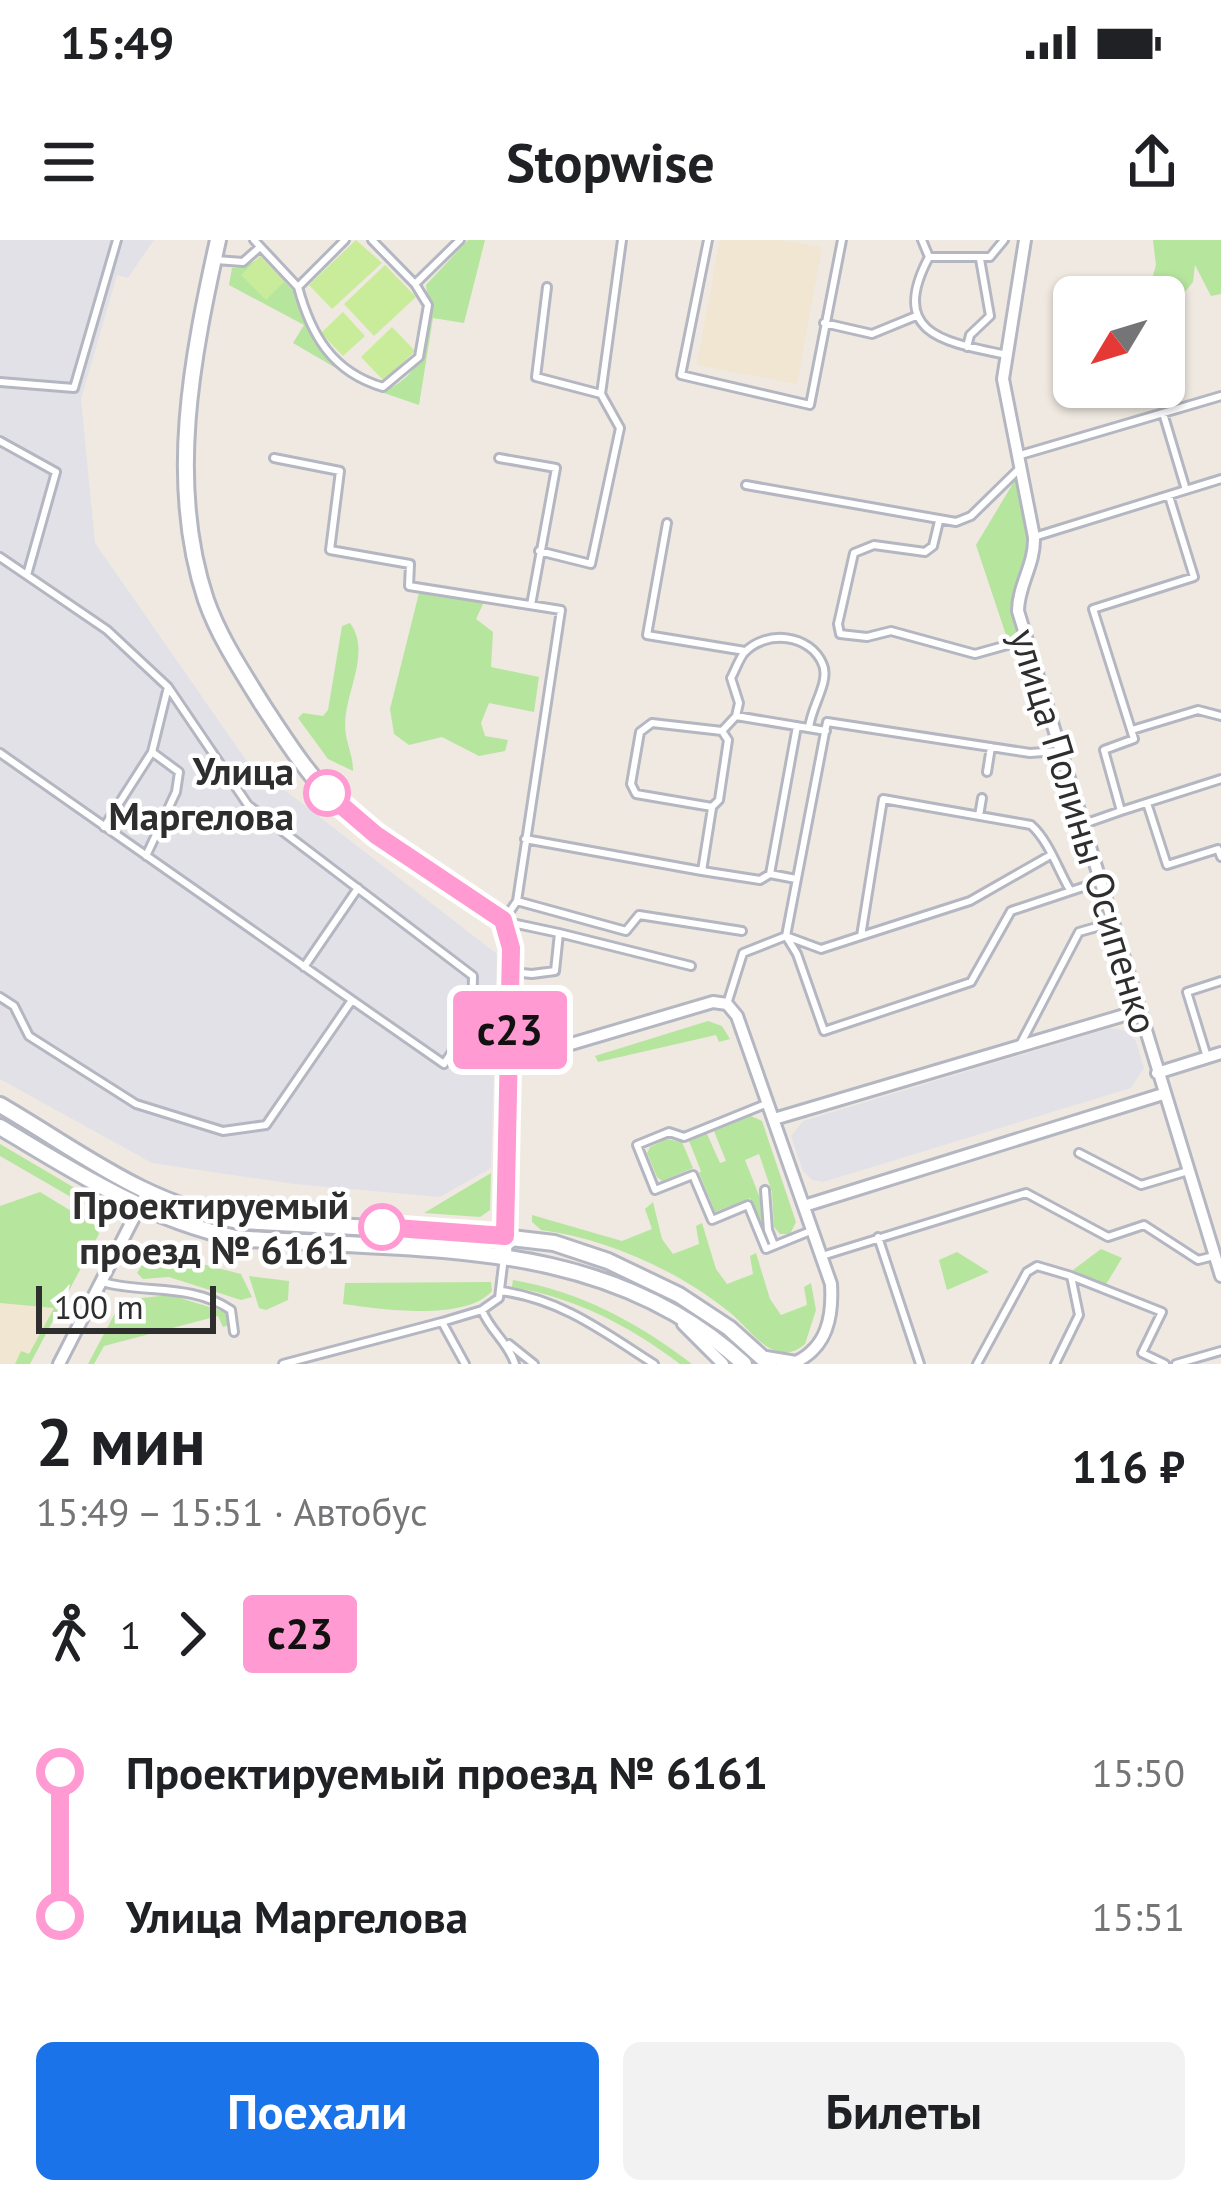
<!DOCTYPE html>
<html lang="ru">
<head>
<meta charset="utf-8">
<style>
  :root { --surface:#fff; --page:#f2f2f2; --text:#202124; --muted:#757577; --accent:#1a73e8 }
  body { margin:0; font-family:"PT Sans",sans-serif; background:var(--page); color:var(--text); height:100vh; display:flex; flex-direction:column; font-size:45px; white-space:nowrap }
  * { box-sizing:border-box; margin:0 }
  p { font-size:39px; color:var(--muted) }
  .icon { flex:none; width:66px; height:66px; fill:none; stroke:currentColor; stroke-width:2; stroke-linecap:round; stroke-linejoin:round }
  .map { position:relative; height:1124px; overflow:hidden }
  .side { display:flex; flex-direction:column; background:var(--surface); flex:1 }
  .side>* { flex:none }
  .badge { padding:0 24px; border-radius:9px; font-size:42px; line-height:78px }
  .needle { width:78px; rotate:232deg }
  .controls { position:absolute; left:1053px; top:36px; display:grid; gap:24px }
  .controls a { display:grid; place-items:center; width:132px; height:132px; border-radius:18px; background:var(--surface); box-shadow:0 3px 9px #0004; font-size:60px }
  .scale { position:absolute; left:36px; bottom:30px; width:180px; box-sizing:border-box; padding-left:12px; border:6px solid #2e2e2e; border-top:0; font-size:33px; line-height:42px; white-space:nowrap; color:#2e2e2e; -webkit-text-stroke:9px #fff; paint-order:stroke }
  .map>.badge { position:absolute; translate:-50% -50%; box-shadow:0 0 0 6px #fff }
  .legs { display:flex; align-items:center; gap:18px; height:132px; padding:0 36px; font-size:39px }
  .legs p { margin-inline-start:auto }
  .head { display:flex; align-items:center; justify-content:space-between; height:204px; padding:0 36px }
  h1 { font-size:66px; font-weight:600; line-height:90px }
  .action { display:flex; gap:24px; margin-top:auto; padding:24px 36px }
  .action a { flex:1; height:138px; border-radius:18px; background:var(--accent); color:#fff; font-size:48px; font-weight:600; line-height:138px; text-align:center }
  .action a+a { background:var(--page); color:var(--text) }
  ul { padding:0 36px; list-style:none }
  li { display:flex; align-items:center; gap:42px; height:144px; font-size:45px }
  li i { display:grid; place-items:center; width:18px; height:100%; margin:0 15px; background:currentColor }
  li i::after { content:''; width:30px; height:30px; margin:-15px; border:9px solid; border-radius:50%; background:var(--surface) }
  li p { margin-inline-start:auto }
  li:first-child i { background:linear-gradient(#0000 50%,currentColor 0) }
  li:last-child i { background:linear-gradient(currentColor 50%,#0000 0) }
  .status { display:flex; justify-content:space-between; align-items:center; height:84px; padding:0 60px; background:var(--surface); direction:ltr }
  .status svg { height:33px; fill:currentColor }
  header { display:flex; justify-content:space-between; align-items:center; height:156px; padding:0 36px; background:var(--surface); font-size:54px; font-weight:600 }
  .map>svg:first-child { display:block }
</style>
</head>
<body>
<div class="status"><b>15:49</b><svg viewBox="0 0 49 12"><path d="M0 12V9h3v3zM5 12V6h3v6zM10 12V3h3v9zM15 12V0h3v12zM26 1h20v11H26zM47 4h2v5h-2z"/></svg></div>
<header><svg class="icon" aria-label="menu" viewBox="0 0 24 24"><path d="M4 6h16M4 12h16M4 18h16"/></svg>Stopwise<svg class="icon" aria-label="share" viewBox="0 0 24 24"><path d="M12 15V3M7 8l5-5 5 5M5 13v7h14v-7"/></svg></header>
<div class="map">
<svg width="1221" height="1124" viewBox="0 0 1221 1124">
  <rect width="100%" height="100%" fill="#efe9e1"/>
  <path fill="#e3e1e8" d="M 0,0 L 154,0 L 128,38 L 117,35 L 81,159 L 95,303 L 246,520 L 497,714 L 491,928 L 440,957 L 294,944 L 152,923 L 0,839 Z
    M 1110,788 L 1126,791 L 1136,801 L 1144,828 L 1131,848 L 823,942 L 812,940 L 803,931 L 791,896 L 803,881 Z"/>
  <path fill="#f0e6d1" d="M 720,0 L 780,0 L 822,7 L 797,144 L 697,125 Z
    M 0,1063 L 54,1067 L 29,1115 L 21,1112 L 15,1124 L 0,1124 Z"/>
  <path fill="#b6e59e" d="M 468,0 L 485,0 L 464,83 L 433,78 L 419,165 L 372,149 L 293,103 L 304,85 L 229,45 L 232,28 L 245,27 L 261,17 L 296,54 L 314,102 L 337,125 L 367,146 L 384,151 C 429,133 433,86 426,45 Z
    M 1153,0 L 1221,0 L 1221,54 L 1211,56 L 1195,25 L 1193,42 L 1175,64 L 1164,66 L 1164,57 L 1147,57 L 1156,25 Z
    M 1018,235 L 1031,309 L 1013,360 L 1019,394 L 1007,398 L 976,305 Z
    M 419,353 L 484,362 L 476,379 L 493,392 L 491,427 L 539,437 L 534,472 L 489,463 L 481,483 L 485,496 L 508,500 L 505,511 L 479,516 L 442,497 L 409,505 L 394,494 L 390,469 Z
    M 350,383 C 374,416 339,459 346,495 C 348,508 353,516 353,531 L 328,519 L 298,478 L 303,473 L 323,476 L 328,470 L 342,386 Z
    M 708,781 L 722,786 L 730,799 L 719,802 L 716,795 L 598,822 L 595,816 Z
    M 751,876 L 762,881 L 796,982 L 790,994 L 780,994 L 774,987 L 772,952 L 759,914 L 745,920 L 760,958 L 762,984 L 750,958 L 715,972 L 699,933 L 701,931 L 689,901 L 707,894 L 720,923 L 726,921 L 714,891 Z
    M 666,899 L 682,902 L 693,928 L 662,941 L 657,937 L 647,913 L 650,907 Z
    M 0,904 L 107,967 L 111,970 L 102,975 L 0,916 Z
    M 491,933 L 490,970 L 480,977 L 424,973 Z
    M 40,952 L 96,986 L 99,994 L 30,1124 L 15,1124 L 21,1111 L 29,1114 L 54,1068 L 0,1063 L 0,966 Z
    M 653,962 L 662,999 L 673,1014 L 699,1004 L 696,986 L 702,983 L 716,1029 L 727,1044 L 753,1034 L 750,1016 L 756,1013 L 770,1059 L 781,1075 L 807,1065 L 804,1047 L 811,1043 L 816,1070 L 805,1104 C 796,1111 790,1114 779,1112 C 759,1107 744,1083 728,1071 C 677,1030 605,998 541,990 L 532,982 L 532,975 L 622,1001 L 652,989 L 645,969 Z
    M 1101,1009 L 1122,1018 L 1105,1046 L 1073,1030 Z
    M 151,1011 L 241,1034 L 252,1057 L 241,1060 L 169,1037 L 143,1039 L 137,1033 Z
    M 957,1012 L 989,1032 L 947,1050 L 939,1020 Z
    M 249,1036 L 289,1041 L 288,1060 L 266,1070 L 259,1068 Z
    M 513,1040 C 581,1052 637,1082 692,1124 L 680,1124 C 628,1085 576,1058 512,1047 Z
    M 491,1042 L 492,1051 C 465,1082 380,1069 343,1064 L 345,1043 Z
    M 170,1055 L 229,1073 L 229,1085 L 223,1087 L 218,1076 L 104,1106 L 94,1124 L 88,1124 L 122,1060 Z"/>
  <path fill="#c9ec9a" d="M 356,0 L 382,23 L 332,69 L 309,45 Z
    M 260,16 L 285,41 L 266,60 L 241,35 Z
    M 385,25 L 416,57 L 374,96 L 344,64 Z
    M 343,72 L 365,96 L 343,116 L 321,93 Z
    M 392,87 L 415,111 L 384,141 L 361,117 Z"/>
  <g fill="none" stroke-linecap="round" stroke-linejoin="round">
    <g stroke="#b4b7c1" stroke-width="12">
      <path id="service" d="M 254,0 L 298,47 L 345,0
        M 372,0 L 415,44 L 460,0
        M 708,0 L 681,135 L 810,165 L 842,0
        M 922,0 L 929,17
        M 929,17 C 888,94 944,102 1007,115
        M 929,17 L 990,17 L 1004,0
        M 216,20 L 243,22 L 260,7
        M 298,47 C 311,95 332,132 383,147 L 419,117 L 428,65 L 415,44
        M 824,83 L 872,94 L 916,76
        M 967,107 L 970,95 L 990,76 L 980,19
        M 0,142 L 74,148 L 117,0
        M 601,154 L 622,0
        M 1163,173 L 1186,250
        M 0,201 L 56,232 L 27,335
        M 1017,216 L 1221,156
        M 274,218 L 340,231 L 330,310 L 410,324 L 409,346 L 561,370 L 517,661 L 503,681 L 559,693
        M 499,218 L 556,228 L 531,365
        M 746,245 L 956,282 L 971,276 L 1018,230
        M 939,281 L 933,306 L 925,312 L 874,305 L 854,313 L 838,384 L 840,394 L 867,397 L 891,391 L 975,414 L 1025,400
        M 667,283 L 647,395 L 745,411
        M 1034,297 L 1221,239
        M 539,311 L 591,324 L 620,188 L 601,154 L 536,137 L 547,47
        M 0,317 L 107,390 L 168,447 L 248,565 L 473,736 L 472,782 L 444,824 L 352,760
        M 736,476 L 739,463 L 731,438 C 735,431 739,419 744,413 C 766,389 811,394 823,425 C 830,442 811,467 809,488
        M 652,483 L 722,491 L 728,500 L 719,560 L 712,567 L 636,554 L 631,544 L 640,492 Z
        M 723,490 L 736,476 L 826,491
        M 1132,490 L 1198,470 L 1221,476
        M 1058,511 L 1030,513 L 827,482 L 786,696 L 821,709 L 861,696 L 883,559 L 1031,585 C 1049,601 1058,630 1070,650
        M 152,512 L 168,447
        M 0,513 L 352,760 L 266,885 L 223,891 L 136,864 L 29,796 L 14,766 L 0,757
        M 987,532 L 991,507
        M 1147,563 L 1167,625 L 1218,609 L 1221,617
        M 712,568 L 702,631 L 760,640 L 770,634 L 797,486
        M 1121,571 L 1221,539
        M 979,576 L 982,558
        M 1081,585 L 1121,571 L 1104,510 L 1134,499 L 1093,369 L 1194,337 L 1169,256
        M 104,587 L 152,512 L 179,532 L 176,552 L 146,616
        M 525,599 L 702,631
        M 770,634 L 796,639
        M 517,661 L 626,691 L 639,675 L 742,691
        M 861,696 L 970,661 L 1049,616
        M 304,727 L 358,648
        M 511,732 L 532,734 L 555,731 L 559,693 L 691,726
        M 727,764 L 743,713 L 786,696 L 797,714 L 824,791 L 971,742 L 1011,671 L 1098,642
        M 1021,803 L 1079,692 L 1111,683
        M 1207,817 L 1187,752 L 1221,741
        M 768,863 L 684,897 L 669,892 L 637,905 L 655,950 L 693,935 L 712,980 L 748,965 L 766,1009 L 813,990
        M 1079,913 L 1141,945 L 1188,931
        M 765,950 L 768,990 L 774,1005
        M 878,997 L 920,1124
        M 822,1016 L 1026,953 L 1108,997 L 1144,985 L 1198,1020 L 1214,1016
        M 102,1042 C 145,1054 191,1043 231,1070 L 234,1092
        M 501,1051 C 561,1059 604,1092 654,1124
        M 482,1070 C 490,1091 508,1102 515,1124
        M 509,1104 L 534,1124
        M 283,1124 L 442,1082
        M 465,1124 L 442,1082 L 482,1070 L 499,1058 L 504,1017
        M 977,1124 L 1027,1032 L 1037,1026 L 1071,1036
        M 1055,1124 L 1079,1075 L 1071,1036 L 1162,1072 L 1142,1113 L 1165,1124
        M 1176,1124 L 1221,1111"/>
    </g>
    <g stroke="#b4b7c1" stroke-width="16">
      <path id="minor" d="M 1025,0 L 1003,139 L 1034,297 C 1035,325 1018,345 1018,371 L 1221,1036
        M 510,822 L 713,762 L 727,764 L 737,776 L 831,1044 C 833,1077 827,1107 796,1122 L 766,1117
        M 1157,833 L 1221,813
        M 774,879 L 1138,771
        M 804,966 L 1163,854
        M 683,1084 L 723,1124
        M 59,1124 L 146,954"/>
    </g>
    <g stroke="#b4b7c1" stroke-width="20">
      <path id="tertiary" d="M 218,0 C 192,117 167,243 206,360 C 219,397 241,430 262,464 C 285,499 308,536 339,565 C 383,606 438,637 489,669 L 503,681 L 509,693 L 510,822 L 504,1017
        M 0,865 C 81,912 145,965 240,981 L 469,993 L 554,1003 L 608,1021 L 679,1055 L 729,1088 L 769,1124
        M 0,887 C 76,933 148,979 236,998 C 415,1012 603,993 744,1124"/>
    </g>
    <use href="#service" stroke="#fff" stroke-width="6"/>
    <use href="#minor" stroke="#fff" stroke-width="10"/>
    <use href="#tertiary" stroke="#fff" stroke-width="14"/>
  </g>
  <g fill="none" stroke-linecap="round" stroke-linejoin="round">
    <g stroke="#fff" stroke-width="27">
      <path id="line-1" d="M 327,553 L 376,595 L 503,680 L 511,708 L 505,996 L 382,987"/>
    </g>
    <use href="#line-1" stroke="#ff9ad2" stroke-width="18"/>
  </g>
  <g fill="#fff" stroke="#ff9ad2" stroke-width="6">
    <circle cx="327" cy="553" r="21"/>
    <circle cx="382" cy="987" r="21"/>
  </g>
  <g text-anchor="middle" stroke-width="9" stroke-linejoin="round" paint-order="stroke">
    <g font-size="39" font-weight="bold" fill="#2e2e2e" stroke="#fff" text-anchor="end">
      <text x="294" y="545">Улица<tspan x="294" dy="45">Маргелова</tspan></text>
      <text x="349" y="979">Проектируемый<tspan x="349" dy="45">проезд № 6161</tspan></text>
    </g>
    <g font-size="39" fill="#2e2e2e" stroke="#fff">
      <text transform="translate(1084 591) rotate(73)" y="14">улица Полины Осипенко</text>
    </g>
  </g>
</svg>
<div class="controls">
<a><svg class="needle" viewBox="-14 -14 28 28"><path d="M0-13l5 13h-10z" fill="#e53935"/><path d="M0 13l5-13h-10z" fill="#757577"/></svg></a>
</div>
<div class="scale">100 m</div>
<b class="badge" style="left:510px;top:790px;background:#ff9ad2;color:#111">с23</b>
</div>
<section class="side">
<div class="head"><div><h1>2 мин</h1><p>15:49 – 15:51 · Автобус</p></div><b>116 ₽</b></div>
<div class="legs"><svg class="icon" aria-label="walk" viewBox="0 0 24 24"><circle cx="13" cy="4" r="2"/><path d="M13 8l-2 6 4 7M11 14l-3 7M7 12l3-4h3l4 4"/></svg>1<svg class="icon" aria-label="forward" viewBox="0 0 24 24"><path d="M9 5l7 7-7 7"/></svg><b class="badge" style="background:#ff9ad2;color:#111">с23</b></div>
<ul>
<li><i style="color:#ff9ad2"></i><b>Проектируемый проезд № 6161</b><p>15:50</p></li>
<li><i style="color:#ff9ad2"></i><b>Улица Маргелова</b><p>15:51</p></li>
</ul>
<div class="action"><a>Поехали</a><a>Билеты</a></div>
</section>
</body>
</html>
